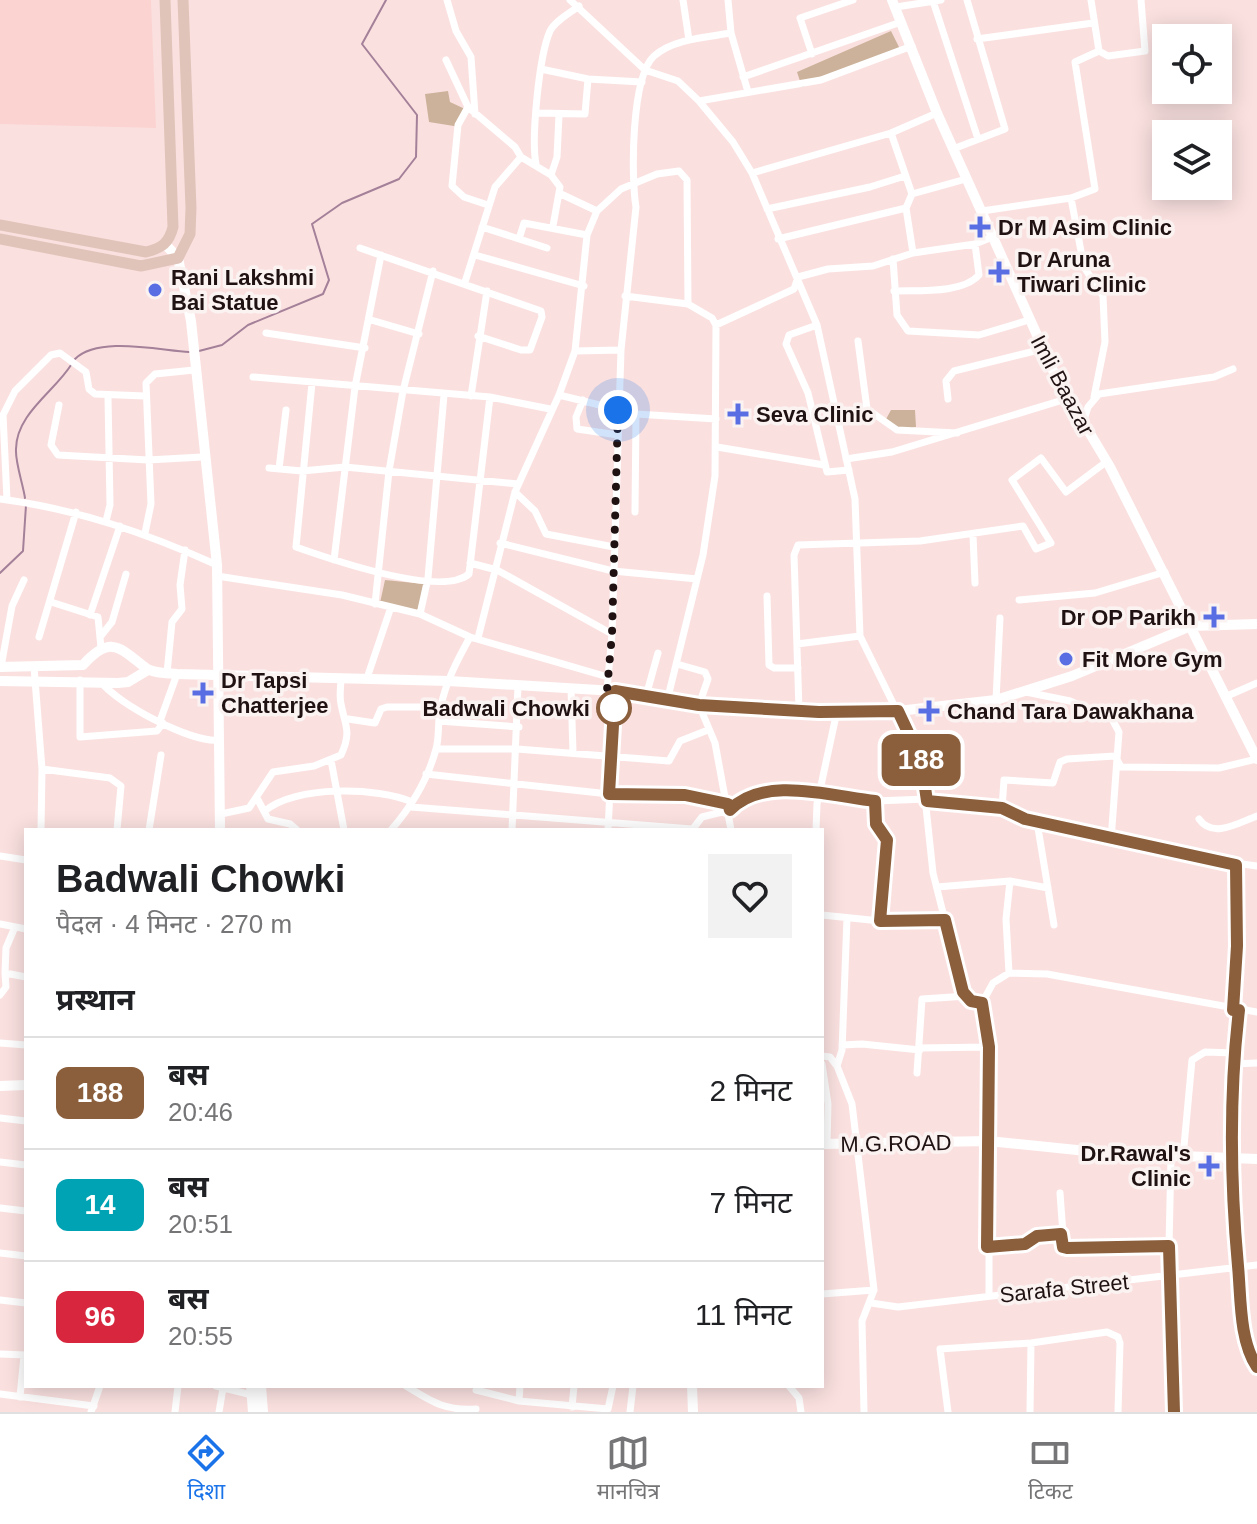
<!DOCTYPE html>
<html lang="hi">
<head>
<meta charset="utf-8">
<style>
  :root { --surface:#fff; --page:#f2f2f2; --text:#202124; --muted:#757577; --line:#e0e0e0; --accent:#1a73e8 }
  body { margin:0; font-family:Arial,"Noto Sans Devanagari",sans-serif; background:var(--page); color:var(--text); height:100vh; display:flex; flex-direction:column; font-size:30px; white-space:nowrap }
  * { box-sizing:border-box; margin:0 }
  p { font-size:26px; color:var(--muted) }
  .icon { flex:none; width:44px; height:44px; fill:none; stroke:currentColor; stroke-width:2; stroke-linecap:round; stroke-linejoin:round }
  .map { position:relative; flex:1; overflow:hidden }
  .panel { position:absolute; left:24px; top:828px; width:800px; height:560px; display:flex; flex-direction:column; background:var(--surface); border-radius:0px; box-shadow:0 4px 20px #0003 }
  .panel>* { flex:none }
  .badge { padding:0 16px; border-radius:12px; font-size:28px; line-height:52px }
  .controls { position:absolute; left:1152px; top:24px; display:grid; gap:16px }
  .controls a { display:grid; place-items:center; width:80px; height:80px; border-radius:0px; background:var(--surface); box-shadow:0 4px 20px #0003; font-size:40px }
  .you { position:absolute; width:40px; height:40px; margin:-20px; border:6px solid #fff; border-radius:50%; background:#1a73e8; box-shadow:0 0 0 12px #1a73e833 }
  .map>.badge { position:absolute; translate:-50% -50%; box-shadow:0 0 0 4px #fff }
  h2 { padding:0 32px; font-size:30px; line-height:72px }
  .round { display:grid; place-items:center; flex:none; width:84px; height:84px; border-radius:0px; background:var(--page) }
  .overview { display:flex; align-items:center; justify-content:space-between; height:136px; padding:0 32px }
  h1 { font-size:38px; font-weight:700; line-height:60px }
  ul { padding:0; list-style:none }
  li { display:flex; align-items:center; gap:24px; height:112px; padding:0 32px; border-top:2px solid var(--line) }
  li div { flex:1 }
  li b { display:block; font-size:30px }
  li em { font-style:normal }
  li .badge { min-width:88px; font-weight:700; text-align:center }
  .dock { display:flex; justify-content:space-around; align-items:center; height:112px; border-top:2px solid var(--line); background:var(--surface); font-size:22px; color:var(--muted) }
  .dock a { display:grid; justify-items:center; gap:4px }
  .dock .on { color:var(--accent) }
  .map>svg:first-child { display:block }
</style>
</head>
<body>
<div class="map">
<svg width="1257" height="1412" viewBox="0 0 1257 1412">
  <rect width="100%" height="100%" fill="#fae1e0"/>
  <path fill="#fbd3d1" d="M 0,0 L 151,0 L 156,128 L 0,124 Z"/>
  <path fill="#ccb29a" d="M 891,31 L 902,53 L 802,87 L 797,72 Z
    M 448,91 L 450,102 L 465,109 L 460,127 L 429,122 L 425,94 Z
    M 891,410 L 915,410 L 916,427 L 900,430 L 885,421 Z
    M 385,580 L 424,584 L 417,613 L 380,603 Z"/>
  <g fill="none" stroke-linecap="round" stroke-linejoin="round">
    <path stroke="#a48099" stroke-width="2" d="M 199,351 L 222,345 L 248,325 L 323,294 L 329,280 L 312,224 L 342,203 L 399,179 L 416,157 L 417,115 L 362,44 L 386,0
      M 75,359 C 98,336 158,350 189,352
      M 25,498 C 23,484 15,462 16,449 C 16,414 55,391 71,365
      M 0,573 L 23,551 L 26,505"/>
    <path stroke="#fff" stroke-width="7" d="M 447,0 L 456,31 L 471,57 L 475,114
      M 570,0 L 645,70 L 678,81 L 699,101 L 821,80 L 912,46
      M 683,0 L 689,40
      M 728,0 L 731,33 L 748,92
      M 1091,0 L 1099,51
      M 933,1 L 978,139
      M 896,7 L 941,0
      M 977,39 L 1093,23
      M 812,54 L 800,18 L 853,0
      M 446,60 L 468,107 L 515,147 L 521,157
      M 541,69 L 588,79 L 642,82
      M 743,77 L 901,22
      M 699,101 L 733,142 L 752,173 L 817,325 L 855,499 L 860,636 L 921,760 L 933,873 L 963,992 L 971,1001 L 982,1003
      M 468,107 L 458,125 L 452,186 L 464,197 L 488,205
      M 538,113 L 585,114 L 588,79
      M 891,133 L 912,194
      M 953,149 L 1005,129 L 967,0
      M 536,164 C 531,139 539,56 550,31 C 555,21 570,13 579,6
      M 752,173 L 891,133 L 937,113
      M 551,175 L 557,157 L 559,115
      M 561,194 L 597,211
      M 1071,198 L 1084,267 L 1103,296 L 1105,342 L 1094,397
      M 906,208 L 913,253
      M 767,209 L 870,187 L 905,176
      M 982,211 L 1071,198 L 1095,189 L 1075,62 L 1099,51 L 1108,56 L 1145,51 L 1141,0
      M 482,227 L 547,248
      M 519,239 L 524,223 L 587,235
      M 778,239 L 906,208 L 912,194 L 966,179
      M 360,248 L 541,311 L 542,317 L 530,350 L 521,350 L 478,336
      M 475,255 L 584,286
      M 893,259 L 897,315 L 908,331 L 979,335 L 1029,320
      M 465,282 L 495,187 L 521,157 L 551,175 L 560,187 L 553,226
      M 894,291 C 918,290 962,294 979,275 L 975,244
      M 625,296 L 688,304
      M 371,320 L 419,334
      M 716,325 L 794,289 L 798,277 L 828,269 L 873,266 L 913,253 L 975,244 L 995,236
      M 817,325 L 789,335 L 786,344 L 808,393 L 827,472 L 849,470
      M 266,333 L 365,348
      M 858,341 L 867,409
      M 575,351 L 621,350
      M 253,377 L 490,397 L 550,409
      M 312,383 L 296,547 C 330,559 441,598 469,574 L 490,397
      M 559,395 L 636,414 L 716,419
      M 471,396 L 487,291
      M 948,399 L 946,381 L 954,371 L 1043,349
      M 583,400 L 576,417 L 577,429 L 618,435
      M 59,405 L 51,445 L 58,455 L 148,460 L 202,457
      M 835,413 L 867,409 L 897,430 L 957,433
      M 1083,423 L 1088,407 L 1099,394 L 1214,377 L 1233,369
      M 717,447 L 824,465
      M 846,459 L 892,452 L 1066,399
      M 269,468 L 302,471 L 345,467 L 518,484
      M 279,469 L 286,410
      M 515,492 L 535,511 L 546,534 L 614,547
      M 0,499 C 77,509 146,533 217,565
      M 7,500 L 3,415 L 15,391 L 51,355 L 60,353 L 86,372 L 89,389 L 95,394 L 145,396
      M 635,512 L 636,414
      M 106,521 L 110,505 L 108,397
      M 145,533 L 151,504 L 146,383 L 155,374 L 194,370
      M 973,535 L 975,583
      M 500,543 L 613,571 L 697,579
      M 334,560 L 355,387 L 381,255
      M 470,563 L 497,570 L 612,634
      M 217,576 L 342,595 L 420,614 L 470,637 L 608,677
      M 767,596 L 769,665 L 774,668 L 798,668
      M 1019,600 L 1095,593 L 1165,572
      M 51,602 L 98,617 L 101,648
      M 375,604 L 389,471 L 403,391 L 433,271
      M 420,614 L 428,578 L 444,395
      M 90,615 L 120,526
      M 39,637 L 76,512
      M 100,637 L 112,622 L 126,574
      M 478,638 L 515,492 L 559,395 L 575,351 L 587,235 L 597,211 L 621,189 L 657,174 L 679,171 L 687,180 L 688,304 L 712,318 L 716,325 L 715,476 L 703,555 L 667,701
      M 797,644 L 860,636
      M 677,664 L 705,672 L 708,679 L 699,705 L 715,743 L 731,830
      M 1,667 L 12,606 L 24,580
      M 34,667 L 42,769 L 41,830
      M 167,673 L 172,622 L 182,609 L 180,585 L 185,550
      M 367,678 L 391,607
      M 80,680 L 80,737 L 157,731 L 163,723
      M 101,682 C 118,704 191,743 219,740
      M 571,688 L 573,753
      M 607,690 L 612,634 L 621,350 L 636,207 C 631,178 631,77 654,56 C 673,39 707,37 731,33
      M 1026,692 L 1070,701 L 1112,719 L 1119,732 L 1111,840
      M 646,696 L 658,653
      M 1225,697 L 1257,683
      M 996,700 L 1000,618
      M 799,710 L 794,555 L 798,545 L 920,541 L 1023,526 L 1036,549 L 1051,543 L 1012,480 L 1041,458 L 1066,492 L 1106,462
      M 348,719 L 375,723 L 381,709 L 387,707 L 440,707
      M 160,721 L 177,674
      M 439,721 L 519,727
      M 437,749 L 517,749 L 669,761 L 680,741 L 708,730
      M 331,760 L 344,830
      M 42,769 L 110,778 L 121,786 L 117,830
      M 426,774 L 609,794 L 685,795 L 728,804
      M 258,800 L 268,819 L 290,824 L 297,830
      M 875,801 L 876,824 L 887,840 L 880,921
      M 927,801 L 1002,808 L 1025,819 L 1179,855 L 1257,866
      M 411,807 L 692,829
      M 1002,808 L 1004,780 L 1053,783 L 1060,762 L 1067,759 L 1115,756 L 1121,767 L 1219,768 L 1257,759
      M 265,811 C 294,785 379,787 412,802
      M 221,814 L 249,808 L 273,772 L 314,766 L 341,755 C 352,731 345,726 341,704 C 339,696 341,686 341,678
      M 1199,819 C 1213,839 1238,823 1257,816
      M 1037,822 L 1054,925
      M 149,830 L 161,755
      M 391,830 C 411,807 428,779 436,749 C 440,735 437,720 441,706 C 446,681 458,659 470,637
      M 512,830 L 518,686
      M 608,830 L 615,691
      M 692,830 L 702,817 L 730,810 L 748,795 L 767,792 L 875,801 L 927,799
      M 816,830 L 817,804 L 837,711
      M 0,856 L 26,860
      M 937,887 L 1010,881 L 1048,888
      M 822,915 L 880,921 L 945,920
      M 0,924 L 26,929
      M 5,973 L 6,948 L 15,927
      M 1009,973 L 1006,919 L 1010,881
      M 0,995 L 6,987 L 5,973 L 26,977
      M 1233,1010 L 1236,865
      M 1239,1010 L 1230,1159 L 1243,1320 L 1257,1367
      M 0,1043 L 26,1045
      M 842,1045 L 862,1044 L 920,1050
      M 919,1048 L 989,1047
      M 822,1056 L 830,1057 L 837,1066 L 852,1104 L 874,1290 L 862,1321 L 864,1412
      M 822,1064 L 828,1104 L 827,1144
      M 1233,1064 L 1257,1063
      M 837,1066 L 842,1050 L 847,918
      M 917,1073 L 922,999 L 967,996
      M 0,1118 L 26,1121
      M 1171,1156 L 1169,1246 L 1174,1412
      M 1183,1157 L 1192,1060 L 1205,1052 L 1234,1053
      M 0,1162 L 26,1165
      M 1060,1193 L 1064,1248 L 1169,1246
      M 0,1208 L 26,1211
      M 987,1247 L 1025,1244 L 1037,1236 L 1061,1234
      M 0,1253 L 26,1256
      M 822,1294 L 874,1290
      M 989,1296 L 989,1047 L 982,1003 L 993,983 L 1009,973 L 1047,974 L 1257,1012
      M 0,1300 L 26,1303
      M 871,1303 L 898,1307 L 1257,1265
      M 0,1354 L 26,1355
      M 216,1386 L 256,1396
      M 406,1386 C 432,1402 445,1411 476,1409
      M 789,1386 L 799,1398 L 801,1412
      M 476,1390 L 519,1401 L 608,1409 L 613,1386
      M 0,1394 L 94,1406
      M 20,1397 L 24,1355
      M 519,1401 L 520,1386
      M 572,1407 L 574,1386
      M 91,1412 L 100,1386
      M 175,1412 L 178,1386
      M 219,1412 L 223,1388
      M 630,1412 L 633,1386
      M 948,1412 L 940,1349 L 1031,1343 L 1107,1332 L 1118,1337 L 1120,1343 L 1118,1412
      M 1030,1412 L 1031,1343"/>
    <path stroke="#fff" stroke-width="10" d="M 892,0 L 937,113 L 1055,375 L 1110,467 L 1257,759
      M 165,244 L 178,258 L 191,321 L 217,565 L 220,830
      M 0,667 L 83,665 C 111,634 120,648 146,668 C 152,673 168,673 177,674 L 449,681 L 615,691 L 699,705 L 819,712 L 898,711 L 996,700 L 1072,676 L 1191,626 L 1257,624
      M 0,681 L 118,683 L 128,682 L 148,670
      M 0,1086 L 26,1085
      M 822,1144 L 988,1141 L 1106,1153 L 1257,1159
      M 251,1386 L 253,1412
      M 261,1386 L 263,1412
      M 692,1386 L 693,1412"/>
    <path stroke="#e1c4b9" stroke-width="11" d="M 0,225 L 146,252 C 162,248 169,243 173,227 L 165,0
      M 0,239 L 141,266 L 178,258 L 190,234 L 191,208 L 183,0"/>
  </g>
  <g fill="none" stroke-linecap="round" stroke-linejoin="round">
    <g stroke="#fff" stroke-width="18">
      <path id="line" d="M 1174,1412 L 1169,1246 L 1067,1248 L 1063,1247 L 1061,1234 L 1037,1236 L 1025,1244 L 987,1247 L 989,1047 L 982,1003 L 971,1001 L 963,992 L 945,920 L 880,921 L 887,840 L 876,824 L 875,801 C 831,796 763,775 730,810 L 728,804 L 685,795 L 609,794 L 615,691 L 699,705 L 819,712 L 898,711 L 921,760 L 927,801 L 1002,808 L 1025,819 L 1236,865 L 1237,946 L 1233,1010 L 1239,1010 C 1229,1096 1230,1179 1238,1266 C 1241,1297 1239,1340 1257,1367"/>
    </g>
    <use href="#line" stroke="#8b5e3c" stroke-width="12"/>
    <path stroke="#201212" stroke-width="8" stroke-dasharray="0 14.4" d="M 614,708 L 613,716 L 615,691 L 607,690 L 612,634 L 618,410"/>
  </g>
  <g fill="#5a6ee4" stroke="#fbf3f2" stroke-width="3">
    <path d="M976 215h8v8h8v8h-8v8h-8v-8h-8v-8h8z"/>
    <path d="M995 260h8v8h8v8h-8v8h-8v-8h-8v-8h8z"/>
    <circle cx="155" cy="290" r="8"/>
    <path d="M734 402h8v8h8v8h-8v8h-8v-8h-8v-8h8z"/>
    <path d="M1210 605h8v8h8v8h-8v8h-8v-8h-8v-8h8z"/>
    <circle cx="1066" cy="659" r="8"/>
    <path d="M199 681h8v8h8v8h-8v8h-8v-8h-8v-8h8z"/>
    <path d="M925 699h8v8h8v8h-8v8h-8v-8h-8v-8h8z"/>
    <path d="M1205 1154h8v8h8v8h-8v8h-8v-8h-8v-8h8z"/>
  </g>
  <circle fill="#fff" stroke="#8b5e3c" stroke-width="4" cx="614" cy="708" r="16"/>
  <g text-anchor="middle" stroke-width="7" stroke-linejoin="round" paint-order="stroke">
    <g font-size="22" font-weight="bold" fill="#201212" stroke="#fbf3f2" text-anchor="start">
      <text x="998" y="235">Dr M Asim Clinic</text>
      <text x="1017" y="267">Dr Aruna<tspan x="1017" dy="25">Tiwari Clinic</tspan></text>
      <text x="171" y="285">Rani Lakshmi<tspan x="171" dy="25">Bai Statue</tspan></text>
      <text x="756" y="422">Seva Clinic</text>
      <text x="1196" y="625" text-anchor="end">Dr OP Parikh</text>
      <text x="1082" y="667">Fit More Gym</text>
      <text x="221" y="688">Dr Tapsi<tspan x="221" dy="25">Chatterjee</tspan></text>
      <text x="947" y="719">Chand Tara Dawakhana</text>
      <text x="1191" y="1161" text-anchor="end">Dr.Rawal's<tspan x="1191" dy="25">Clinic</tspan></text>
    </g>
    <g font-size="22" fill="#201212" stroke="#fbf3f2">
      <text transform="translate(1063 385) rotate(62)" y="8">Imli Baazar</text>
      <text transform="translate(896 1143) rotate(-1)" y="8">M.G.ROAD</text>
      <text transform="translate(1064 1288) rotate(-6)" y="8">Sarafa Street</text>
    </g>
    <g font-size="22" font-weight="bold" fill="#201212" stroke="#fbf3f2" text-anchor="end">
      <text x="590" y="716">Badwali Chowki</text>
    </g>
  </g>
</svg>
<div class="controls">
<a><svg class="icon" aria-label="locate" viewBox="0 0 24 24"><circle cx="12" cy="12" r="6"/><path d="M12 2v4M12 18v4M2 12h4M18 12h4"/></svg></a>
<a><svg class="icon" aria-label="layers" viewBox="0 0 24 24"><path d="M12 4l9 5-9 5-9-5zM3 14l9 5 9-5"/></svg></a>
</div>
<div class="you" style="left:618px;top:410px"></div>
<b class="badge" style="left:921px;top:760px;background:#8b5e3c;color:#fff">188</b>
<section class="panel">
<div class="overview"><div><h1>Badwali Chowki</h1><p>पैदल · 4 मिनट · 270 m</p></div><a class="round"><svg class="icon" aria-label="heart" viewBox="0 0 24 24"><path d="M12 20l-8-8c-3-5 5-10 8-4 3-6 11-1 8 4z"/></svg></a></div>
<h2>प्रस्थान</h2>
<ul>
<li><span class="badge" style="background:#8b5e3c;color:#fff">188</span><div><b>बस</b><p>20:46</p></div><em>2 मिनट</em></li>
<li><span class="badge" style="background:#00a3b4;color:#fff">14</span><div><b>बस</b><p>20:51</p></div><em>7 मिनट</em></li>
<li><span class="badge" style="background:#d7263d;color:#fff">96</span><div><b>बस</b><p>20:55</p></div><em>11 मिनट</em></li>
</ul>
</section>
</div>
<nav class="dock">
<a class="on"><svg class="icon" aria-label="directions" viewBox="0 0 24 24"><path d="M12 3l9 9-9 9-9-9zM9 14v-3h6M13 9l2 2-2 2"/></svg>दिशा</a>
<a><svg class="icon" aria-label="map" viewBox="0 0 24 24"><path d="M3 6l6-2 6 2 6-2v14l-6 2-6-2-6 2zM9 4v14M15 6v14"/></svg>मानचित्र</a>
<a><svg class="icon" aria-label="tickets" viewBox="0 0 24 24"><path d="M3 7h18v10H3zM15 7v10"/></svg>टिकट</a>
</nav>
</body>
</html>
